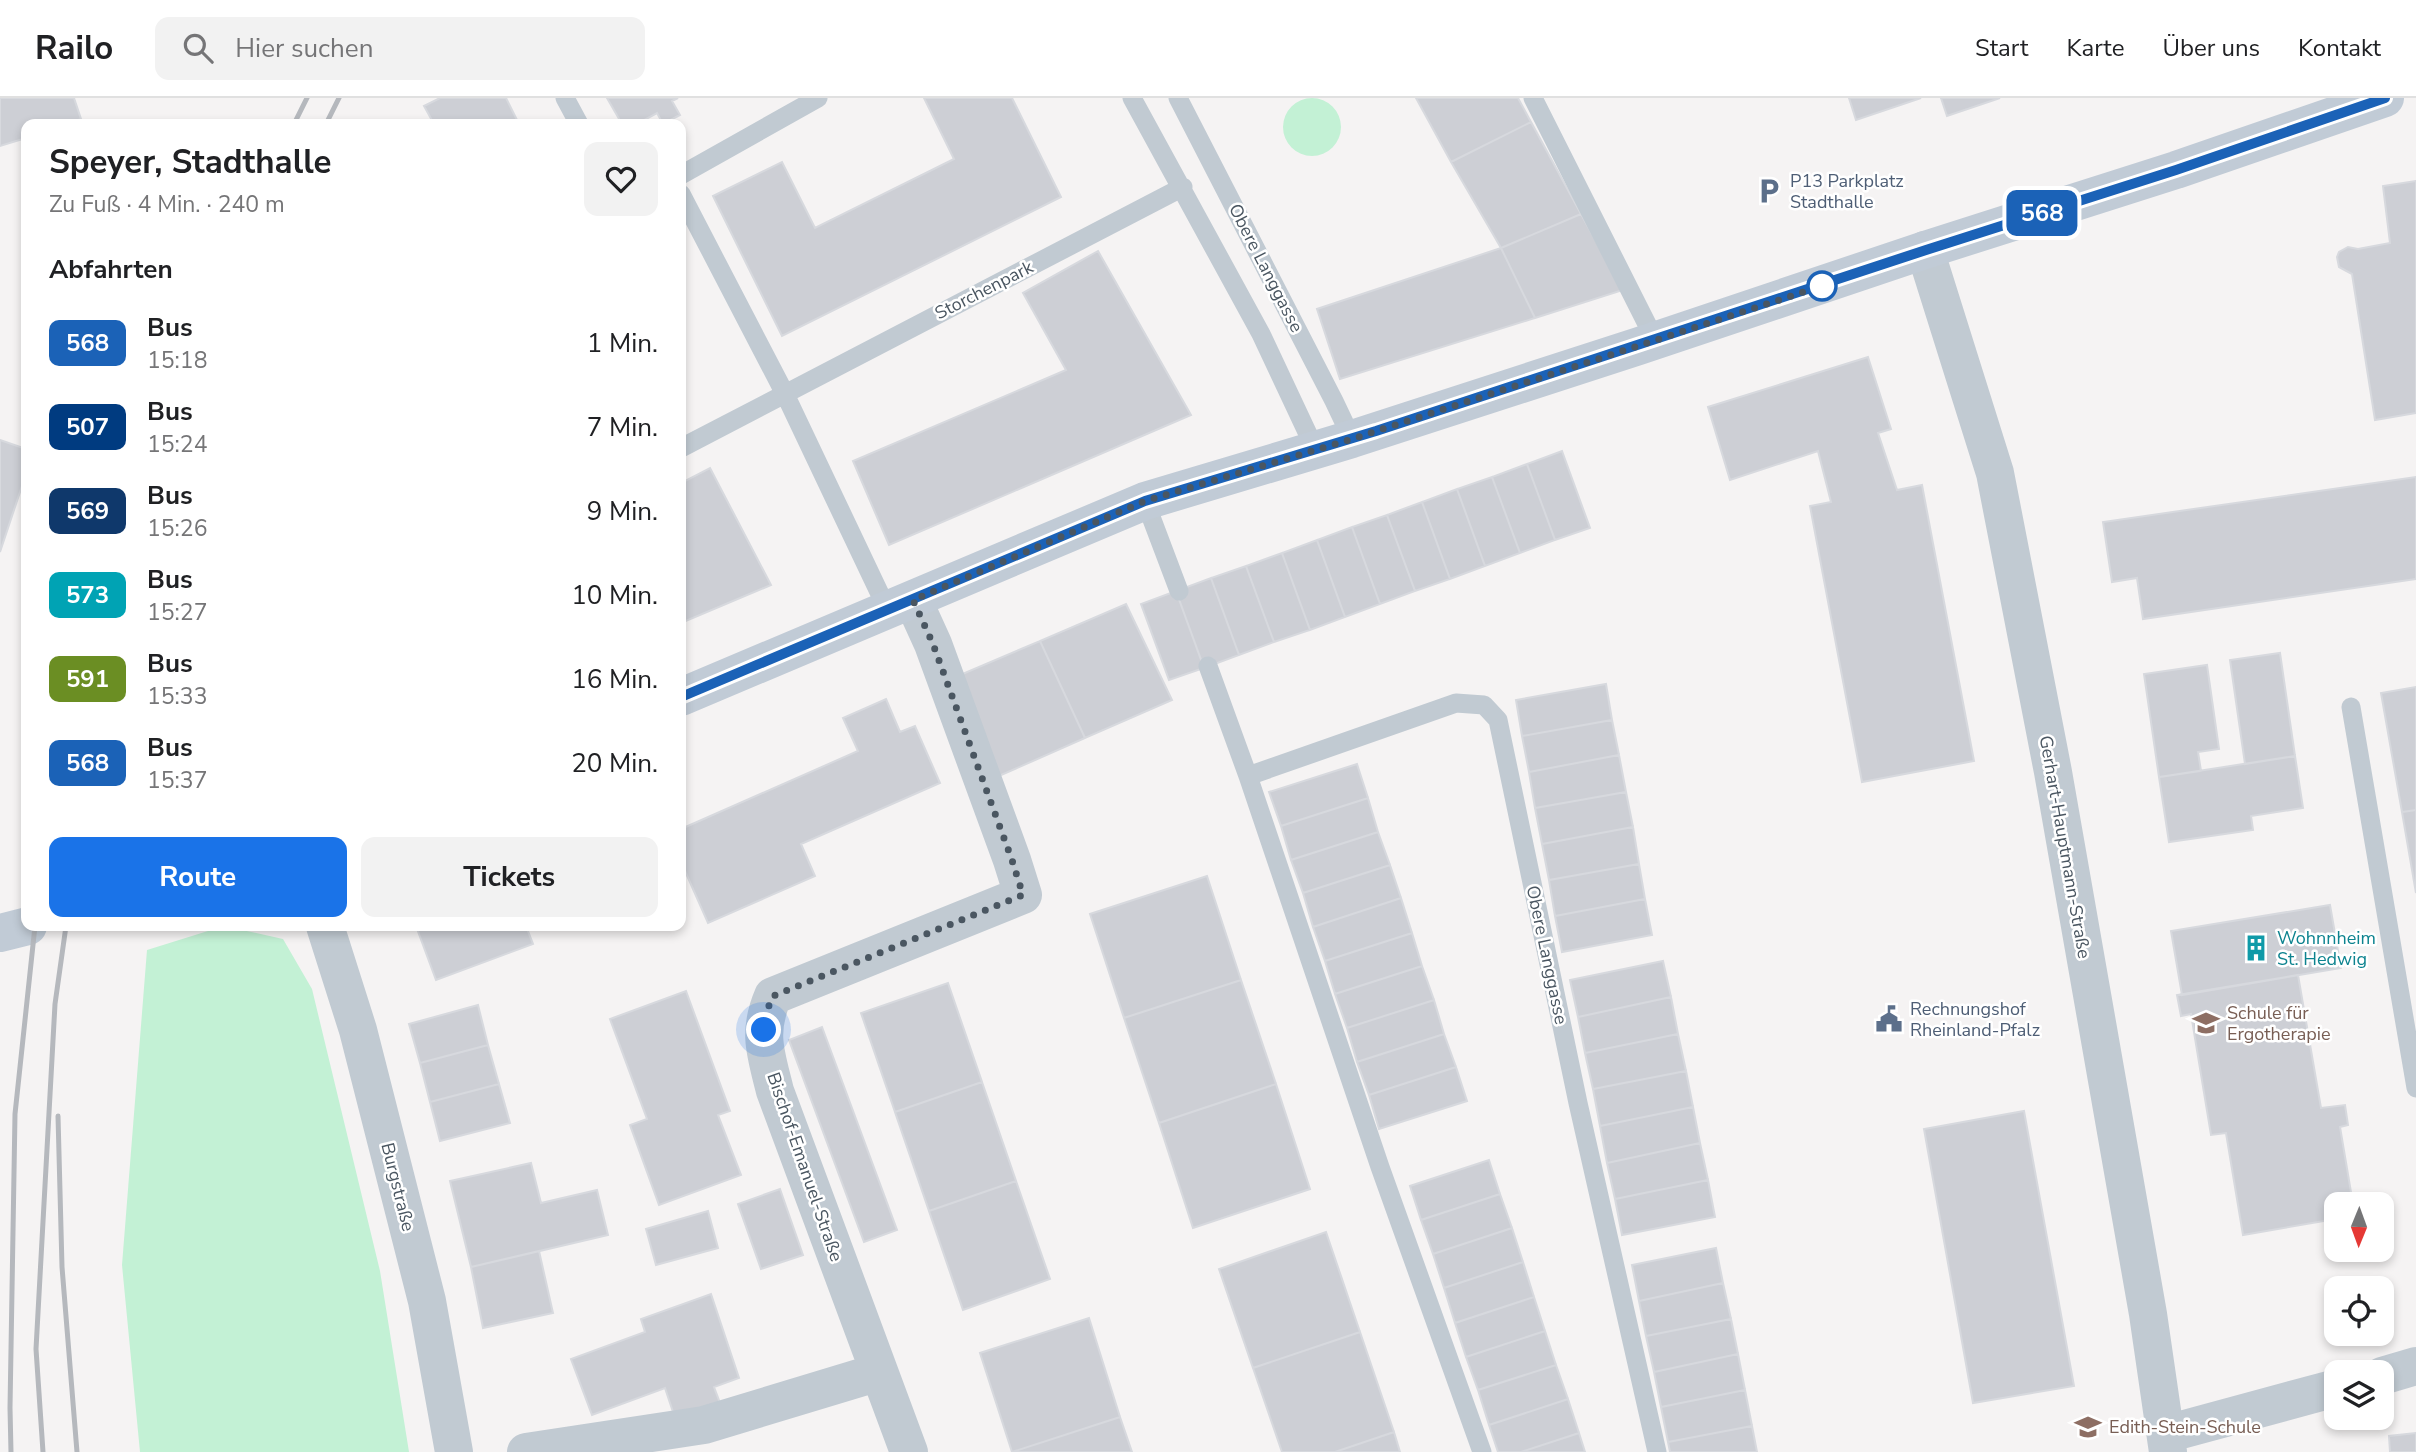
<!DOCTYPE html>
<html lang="de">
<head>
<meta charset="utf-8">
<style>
  :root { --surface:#fff; --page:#f2f2f2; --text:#202124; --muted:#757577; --line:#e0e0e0; --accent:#1a73e8 }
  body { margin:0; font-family:"Nunito Sans",sans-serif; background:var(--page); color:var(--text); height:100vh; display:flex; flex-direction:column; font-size:26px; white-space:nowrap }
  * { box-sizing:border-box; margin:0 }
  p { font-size:23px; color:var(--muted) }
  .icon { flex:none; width:38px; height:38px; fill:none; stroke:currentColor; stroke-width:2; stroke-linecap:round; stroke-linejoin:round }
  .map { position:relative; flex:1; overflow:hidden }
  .panel { position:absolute; left:21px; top:21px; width:665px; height:812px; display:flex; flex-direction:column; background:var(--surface); border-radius:14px; box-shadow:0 4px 10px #0003 }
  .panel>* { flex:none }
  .badge { padding:0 14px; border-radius:10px; font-size:24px; line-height:46px }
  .needle { width:46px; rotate:181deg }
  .buttons { position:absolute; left:2324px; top:1094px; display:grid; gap:14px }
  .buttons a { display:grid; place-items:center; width:70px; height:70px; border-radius:14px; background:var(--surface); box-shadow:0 4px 10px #0003; font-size:35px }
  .you { position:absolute; width:35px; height:35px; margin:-18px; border:5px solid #fff; border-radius:50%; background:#1a73e8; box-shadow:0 0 0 10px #1a73e833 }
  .map>.badge { position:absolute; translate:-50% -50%; box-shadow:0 0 0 4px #fff }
  h2 { padding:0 28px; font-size:26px; line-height:63px }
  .round { display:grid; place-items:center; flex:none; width:74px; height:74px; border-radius:14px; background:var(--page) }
  .overview { display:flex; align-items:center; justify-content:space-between; height:119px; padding:0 28px }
  h1 { font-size:33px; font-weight:700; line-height:52px }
  .primary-button { display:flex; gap:14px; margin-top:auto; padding:14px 28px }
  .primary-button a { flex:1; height:80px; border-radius:14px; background:var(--accent); color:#fff; font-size:28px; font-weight:700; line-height:80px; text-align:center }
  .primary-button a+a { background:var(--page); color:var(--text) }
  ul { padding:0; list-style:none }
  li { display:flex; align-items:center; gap:21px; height:84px; padding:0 28px }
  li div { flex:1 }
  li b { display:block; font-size:26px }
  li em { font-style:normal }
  li .badge { min-width:77px; font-weight:700; text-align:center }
  header { display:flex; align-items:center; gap:42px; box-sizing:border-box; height:98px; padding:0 35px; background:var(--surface); border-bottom:2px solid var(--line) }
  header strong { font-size:33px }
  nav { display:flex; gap:38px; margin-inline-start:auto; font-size:24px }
  .search { width:490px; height:63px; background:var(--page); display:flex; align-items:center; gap:18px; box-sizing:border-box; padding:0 24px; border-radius:14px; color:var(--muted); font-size:26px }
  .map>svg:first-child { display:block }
</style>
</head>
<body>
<header>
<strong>Railo</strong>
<div class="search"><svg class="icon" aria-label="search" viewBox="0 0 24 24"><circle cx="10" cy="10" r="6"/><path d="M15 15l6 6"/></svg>Hier suchen</div>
<nav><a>Start</a><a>Karte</a><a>Über uns</a><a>Kontakt</a></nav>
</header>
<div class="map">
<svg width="2416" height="1354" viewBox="0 0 2416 1354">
  <rect width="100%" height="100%" fill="#f5f3f3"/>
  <path fill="#c3f1d5" d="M1283 29a29 29 0 1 1 58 0a29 29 0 1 1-58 0Z
    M 224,828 L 283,841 L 312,891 L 380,1173 L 409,1354 L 140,1354 L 122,1167 L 147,852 Z"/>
  <path fill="#cdcfd5" stroke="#d7d9de" stroke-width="2" d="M 0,0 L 74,0 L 81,21 L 67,26 L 26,26 L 26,40 L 0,48 Z
    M 440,0 L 506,0 L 519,26 L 434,26 L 424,8 Z
    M 607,0 L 678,0 L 672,3 L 680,17 L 663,26 L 657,15 L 637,26 L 622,26 Z
    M 924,0 L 1012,0 L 1061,99 L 782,238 L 713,98 L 782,64 L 815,130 L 954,61 Z
    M 1416,0 L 1518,0 L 1531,24 L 1451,64 Z
    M 1849,0 L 1921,0 L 1856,22 Z
    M 1941,0 L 2000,0 L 1947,18 Z
    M 1531,24 L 1581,116 L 1501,150 L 1451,64 Z
    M 2416,83 L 2416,315 L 2375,322 L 2352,176 L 2339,169 L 2337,159 L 2339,154 L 2348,149 L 2358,151 L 2390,145 L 2383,88 Z
    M 1581,116 L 1623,192 L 1535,220 L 1501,150 Z
    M 1501,150 L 1535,220 L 1340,281 L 1317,211 Z
    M 1098,153 L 1191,317 L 889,447 L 853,363 L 1066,272 L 1023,195 Z
    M 1868,259 L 1891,331 L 1878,335 L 1897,392 L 1922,387 L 1974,663 L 1862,684 L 1810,408 L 1831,404 L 1818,353 L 1730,382 L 1708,309 Z
    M 0,342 L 26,351 L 26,376 L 0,454 Z
    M 1562,353 L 1590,430 L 1555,442 L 1527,366 Z
    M 1527,366 L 1555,442 L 1520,455 L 1492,379 Z
    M 710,370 L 771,487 L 681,525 L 681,385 Z
    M 1492,379 L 1520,455 L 1485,468 L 1457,391 Z
    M 2416,379 L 2416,481 L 2143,521 L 2137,480 L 2112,484 L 2103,424 Z
    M 1457,391 L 1485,468 L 1450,481 L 1422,404 Z
    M 1422,404 L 1450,481 L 1415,493 L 1387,417 Z
    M 1387,417 L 1415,493 L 1380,506 L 1352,429 Z
    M 1352,429 L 1380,506 L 1345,519 L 1317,442 Z
    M 1317,442 L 1345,519 L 1310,532 L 1282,455 Z
    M 1282,455 L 1310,532 L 1274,544 L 1246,468 Z
    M 1246,468 L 1274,544 L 1239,557 L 1211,480 Z
    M 1211,480 L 1239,557 L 1204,570 L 1176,493 Z
    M 1176,493 L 1204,570 L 1169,582 L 1141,506 Z
    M 1126,506 L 1172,602 L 1085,640 L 1040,543 Z
    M 1040,543 L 1085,640 L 999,678 L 953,580 Z
    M 2280,555 L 2295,658 L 2245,666 L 2230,562 Z
    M 2207,567 L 2219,651 L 2198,654 L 2201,673 L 2159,679 L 2144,576 Z
    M 1606,586 L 1612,622 L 1522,638 L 1516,602 Z
    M 2416,589 L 2416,712 L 2402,714 L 2381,595 Z
    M 886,601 L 900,634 L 915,628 L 940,685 L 801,746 L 815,778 L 708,825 L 681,764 L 681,731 L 858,653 L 843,620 Z
    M 1612,622 L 1619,657 L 1529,674 L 1522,638 Z
    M 1619,657 L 1626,694 L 1535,710 L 1529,674 Z
    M 2295,658 L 2303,710 L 2251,718 L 2253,732 L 2169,744 L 2159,679 Z
    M 1357,666 L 1368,700 L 1281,728 L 1269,694 Z
    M 1626,694 L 1633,729 L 1542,746 L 1535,710 Z
    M 1368,700 L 1378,734 L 1291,762 L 1281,728 Z
    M 2416,712 L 2416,795 L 2402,714 Z
    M 1633,729 L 1639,766 L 1549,782 L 1542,746 Z
    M 1378,734 L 1390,767 L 1303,795 L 1291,762 Z
    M 1639,766 L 1645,801 L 1555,818 L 1549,782 Z
    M 1390,767 L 1401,800 L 1313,829 L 1303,795 Z
    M 1207,778 L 1241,882 L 1124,920 L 1090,816 Z
    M 1401,800 L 1412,835 L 1325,863 L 1313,829 Z
    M 1645,801 L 1652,837 L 1562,854 L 1555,818 Z
    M 2330,807 L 2341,870 L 2182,897 L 2171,833 Z
    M 416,828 L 526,828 L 533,846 L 436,882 Z
    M 1412,835 L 1422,868 L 1335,896 L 1325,863 Z
    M 1663,863 L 1671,899 L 1578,919 L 1570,882 Z
    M 1422,868 L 1434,902 L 1347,930 L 1335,896 Z
    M 2298,877 L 2321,1010 L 2345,1007 L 2348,1027 L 2340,1029 L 2353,1106 L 2336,1106 L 2336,1121 L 2243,1137 L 2226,1035 L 2211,1037 L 2191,916 L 2181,918 L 2177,897 Z
    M 1241,882 L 1276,986 L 1159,1025 L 1124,920 Z
    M 948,885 L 982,984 L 895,1014 L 861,915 Z
    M 686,893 L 730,1013 L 718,1017 L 741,1077 L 659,1107 L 630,1027 L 647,1021 L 610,921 Z
    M 1671,899 L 1678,936 L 1585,955 L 1578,919 Z
    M 1434,902 L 1444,936 L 1357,964 L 1347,930 Z
    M 478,907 L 488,947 L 420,965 L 409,926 Z
    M 822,929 L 897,1132 L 864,1144 L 789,942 Z
    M 1444,936 L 1456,969 L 1369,997 L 1357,964 Z
    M 1678,936 L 1686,973 L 1593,991 L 1585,955 Z
    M 488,947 L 499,986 L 430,1004 L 420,965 Z
    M 1456,969 L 1467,1003 L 1379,1031 L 1369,997 Z
    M 1686,973 L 1693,1009 L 1600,1028 L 1593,991 Z
    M 982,984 L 1016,1083 L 929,1113 L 895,1014 Z
    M 499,986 L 510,1025 L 440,1043 L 430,1004 Z
    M 1276,986 L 1310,1091 L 1193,1130 L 1159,1025 Z
    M 1693,1009 L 1700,1045 L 1607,1065 L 1600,1028 Z
    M 2024,1013 L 2074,1288 L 1973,1305 L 1924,1031 Z
    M 1700,1045 L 1708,1082 L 1615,1101 L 1607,1065 Z
    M 1489,1062 L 1500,1096 L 1421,1122 L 1410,1088 Z
    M 531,1065 L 541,1105 L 597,1092 L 608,1137 L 471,1169 L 450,1083 Z
    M 1708,1082 L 1715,1119 L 1622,1137 L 1615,1101 Z
    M 1016,1083 L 1050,1181 L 963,1212 L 929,1113 Z
    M 780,1091 L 803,1157 L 761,1171 L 738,1106 Z
    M 1500,1096 L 1512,1130 L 1433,1156 L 1421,1122 Z
    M 708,1113 L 718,1150 L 656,1167 L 646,1131 Z
    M 1512,1130 L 1523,1164 L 1444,1190 L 1433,1156 Z
    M 1326,1134 L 1360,1234 L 1253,1270 L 1219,1171 Z
    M 1716,1150 L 1723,1185 L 1639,1203 L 1632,1167 Z
    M 539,1153 L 553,1215 L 483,1230 L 471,1169 Z
    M 1523,1164 L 1534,1199 L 1455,1225 L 1444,1190 Z
    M 1723,1185 L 1731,1221 L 1646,1238 L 1639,1203 Z
    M 711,1196 L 739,1280 L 714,1289 L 720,1305 L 675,1320 L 665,1290 L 592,1317 L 571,1261 L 645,1234 L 641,1221 Z
    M 1534,1199 L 1545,1233 L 1466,1259 L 1455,1225 Z
    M 1089,1220 L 1120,1319 L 1012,1354 L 980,1255 Z
    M 1731,1221 L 1738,1256 L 1654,1274 L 1646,1238 Z
    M 1545,1233 L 1556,1267 L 1478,1292 L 1466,1259 Z
    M 1360,1234 L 1394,1334 L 1335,1354 L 1282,1354 L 1253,1270 Z
    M 1738,1256 L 1745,1292 L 1661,1309 L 1654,1274 Z
    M 1556,1267 L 1568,1301 L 1489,1327 L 1478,1292 Z
    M 1745,1292 L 1752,1328 L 1668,1344 L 1661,1309 Z
    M 1568,1301 L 1579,1335 L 1521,1354 L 1498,1354 L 1489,1327 Z
    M 1120,1319 L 1132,1354 L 1012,1354 Z
    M 1752,1328 L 1757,1354 L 1670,1354 L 1668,1344 Z
    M 1394,1334 L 1400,1354 L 1335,1354 Z
    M 1579,1335 L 1585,1354 L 1521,1354 Z
    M 2416,1335 L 2416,1354 L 2390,1354 L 2389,1338 Z"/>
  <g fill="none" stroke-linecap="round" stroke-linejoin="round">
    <path stroke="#c1cad2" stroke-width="19" d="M 565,0 L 579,26
      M 1132,0 L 1261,236 L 1315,351
      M 1178,0 L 1334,303 L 1352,341
      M 1533,0 L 1655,242
      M 681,77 L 818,0
      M 681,96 L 785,296 L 888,513
      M 681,350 L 1183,89
      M 1145,403 L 1179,493
      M 1208,568 L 1248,678 L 1380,1069 L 1482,1354
      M 2351,609 L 2416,990
      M 1248,678 L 1456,605 L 1484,607 L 1498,622 L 1578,1005 L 1657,1354"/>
    <path stroke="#c1cad2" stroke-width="38" d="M 1925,152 L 1995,375 L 2053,674 L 2148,1216 L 2168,1354
      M 325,828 L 358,932 L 427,1203 L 454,1354
      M 2382,1278 L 2416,1268
      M 2166,1336 L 2336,1290
      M 526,1354 L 704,1327 L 879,1274
      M 909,1354 L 775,993 C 766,956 757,935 773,898 L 1023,797 L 1012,762 L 933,546 L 913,502"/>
    <path stroke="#c1cbd6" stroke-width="38" d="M 681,599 L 1145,403 L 1352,341 L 1639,248 L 1925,152 L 2176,72 L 2385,0
      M 0,835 L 28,828"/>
    <path stroke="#b5b8bd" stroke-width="5" d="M 294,26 L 307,0
      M 326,26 L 339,0
      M 58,1018 L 62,1169 L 77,1354
      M 11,1354 L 10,1310 L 15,1016 L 35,828
      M 43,1354 L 36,1251 L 55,906 L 66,828"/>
  </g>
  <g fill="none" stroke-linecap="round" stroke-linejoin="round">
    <g stroke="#fff" stroke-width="16">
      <path id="line" d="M 681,599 L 1145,403 L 1376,333 L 1926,152 L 2176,72 L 2385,0"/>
    </g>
    <use href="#line" stroke="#1b62b7" stroke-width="10"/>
    <path stroke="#4a5661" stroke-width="7" stroke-dasharray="0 12.6" d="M 764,932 L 765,917 L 773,898 L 1023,797 L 1012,762 L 933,546 L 913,502 L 1145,403 L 1352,341 L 1822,188"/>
  </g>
  <defs>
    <g id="parking-bare" transform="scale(2.1)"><path d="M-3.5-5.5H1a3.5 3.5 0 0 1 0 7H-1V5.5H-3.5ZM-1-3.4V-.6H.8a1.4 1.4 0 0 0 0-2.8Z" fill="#5c6f8a" stroke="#fff" stroke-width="2.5" paint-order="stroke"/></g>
    <g id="building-bare" transform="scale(2.1)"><path d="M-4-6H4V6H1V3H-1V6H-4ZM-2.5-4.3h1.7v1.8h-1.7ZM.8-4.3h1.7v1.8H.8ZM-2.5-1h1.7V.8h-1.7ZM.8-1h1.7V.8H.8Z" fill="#0f9aa8" stroke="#fff" stroke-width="2.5" paint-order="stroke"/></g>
    <g id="civic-bare" transform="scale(2.1)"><path d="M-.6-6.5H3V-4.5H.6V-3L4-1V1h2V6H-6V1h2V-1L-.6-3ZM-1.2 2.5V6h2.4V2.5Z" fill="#5c6f8a" stroke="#fff" stroke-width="2.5" paint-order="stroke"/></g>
    <g id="university-bare" transform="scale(2.1)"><path d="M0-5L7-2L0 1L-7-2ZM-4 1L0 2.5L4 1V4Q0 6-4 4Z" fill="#8d6e63" stroke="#fff" stroke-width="2.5" paint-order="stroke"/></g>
    <g id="school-bare" transform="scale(2.1)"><path d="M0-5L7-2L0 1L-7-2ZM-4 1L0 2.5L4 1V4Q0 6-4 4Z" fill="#8d6e63" stroke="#fff" stroke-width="2.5" paint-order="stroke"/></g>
  </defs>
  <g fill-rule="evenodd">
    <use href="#parking-bare" x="1769" y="93"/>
    <use href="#building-bare" x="2256" y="850"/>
    <use href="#civic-bare" x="1889" y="921"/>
    <use href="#university-bare" x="2206" y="925"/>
    <use href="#school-bare" x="2088" y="1329"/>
  </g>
  <circle fill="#fff" stroke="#1b62b7" stroke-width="3.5" cx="1822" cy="188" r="14"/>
  <g text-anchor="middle" stroke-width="5" stroke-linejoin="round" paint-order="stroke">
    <g font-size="18" fill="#4e5e75" stroke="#fff" text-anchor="start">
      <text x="1790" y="89">P13 Parkplatz<tspan x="1790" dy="21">Stadthalle</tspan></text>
      <text x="1910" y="917">Rechnungshof<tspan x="1910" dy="21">Rheinland-Pfalz</tspan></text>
    </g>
    <g font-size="18" fill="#4a5661" stroke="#fff">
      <text transform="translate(1266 170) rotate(63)" y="6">Obere Langgasse</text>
      <text transform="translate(984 192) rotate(-27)" y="6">Storchenpark</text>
      <text transform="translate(2065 749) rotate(80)" y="6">Gerhart-Hauptmann-Straße</text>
      <text transform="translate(1547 857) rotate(78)" y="6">Obere Langgasse</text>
      <text transform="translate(805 1069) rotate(71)" y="6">Bischof-Emanuel-Straße</text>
      <text transform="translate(398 1089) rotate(76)" y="6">Burgstraße</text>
    </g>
    <g font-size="18" fill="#0d838f" stroke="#fff" text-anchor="start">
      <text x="2277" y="846">Wohnnheim<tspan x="2277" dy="21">St. Hedwig</tspan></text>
    </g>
    <g font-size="18" fill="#785e54" stroke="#fff" text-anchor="start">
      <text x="2227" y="921">Schule für<tspan x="2227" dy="21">Ergotherapie</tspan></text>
      <text x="2109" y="1335">Edith-Stein-Schule</text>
    </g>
  </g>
</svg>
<div class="buttons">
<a><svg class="needle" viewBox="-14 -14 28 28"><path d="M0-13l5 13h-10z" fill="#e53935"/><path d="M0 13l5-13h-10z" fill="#757577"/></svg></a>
<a><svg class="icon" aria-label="locate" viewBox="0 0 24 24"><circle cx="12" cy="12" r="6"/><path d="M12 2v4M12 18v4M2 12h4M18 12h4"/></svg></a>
<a><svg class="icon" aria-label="layers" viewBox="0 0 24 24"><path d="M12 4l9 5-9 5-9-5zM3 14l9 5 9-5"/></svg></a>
</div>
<div class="you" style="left:764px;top:932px"></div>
<b class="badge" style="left:2042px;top:115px;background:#1b62b7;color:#fff">568</b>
<section class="panel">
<div class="overview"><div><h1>Speyer, Stadthalle</h1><p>Zu Fuß · 4 Min. · 240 m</p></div><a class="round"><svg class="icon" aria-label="heart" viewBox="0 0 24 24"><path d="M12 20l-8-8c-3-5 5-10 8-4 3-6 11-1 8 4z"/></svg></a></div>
<h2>Abfahrten</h2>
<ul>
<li><span class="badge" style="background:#1b62b7;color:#fff">568</span><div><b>Bus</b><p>15:18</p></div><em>1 Min.</em></li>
<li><span class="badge" style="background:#003b80;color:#fff">507</span><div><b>Bus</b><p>15:24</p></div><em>7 Min.</em></li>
<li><span class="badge" style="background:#0f386b;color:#fff">569</span><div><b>Bus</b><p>15:26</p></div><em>9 Min.</em></li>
<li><span class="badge" style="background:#00a3b4;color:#fff">573</span><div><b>Bus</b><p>15:27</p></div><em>10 Min.</em></li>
<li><span class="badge" style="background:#6b8e23;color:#fff">591</span><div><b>Bus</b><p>15:33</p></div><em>16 Min.</em></li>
<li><span class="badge" style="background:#1b62b7;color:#fff">568</span><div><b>Bus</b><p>15:37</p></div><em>20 Min.</em></li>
</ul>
<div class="primary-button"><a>Route</a><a>Tickets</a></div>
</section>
</div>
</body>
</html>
